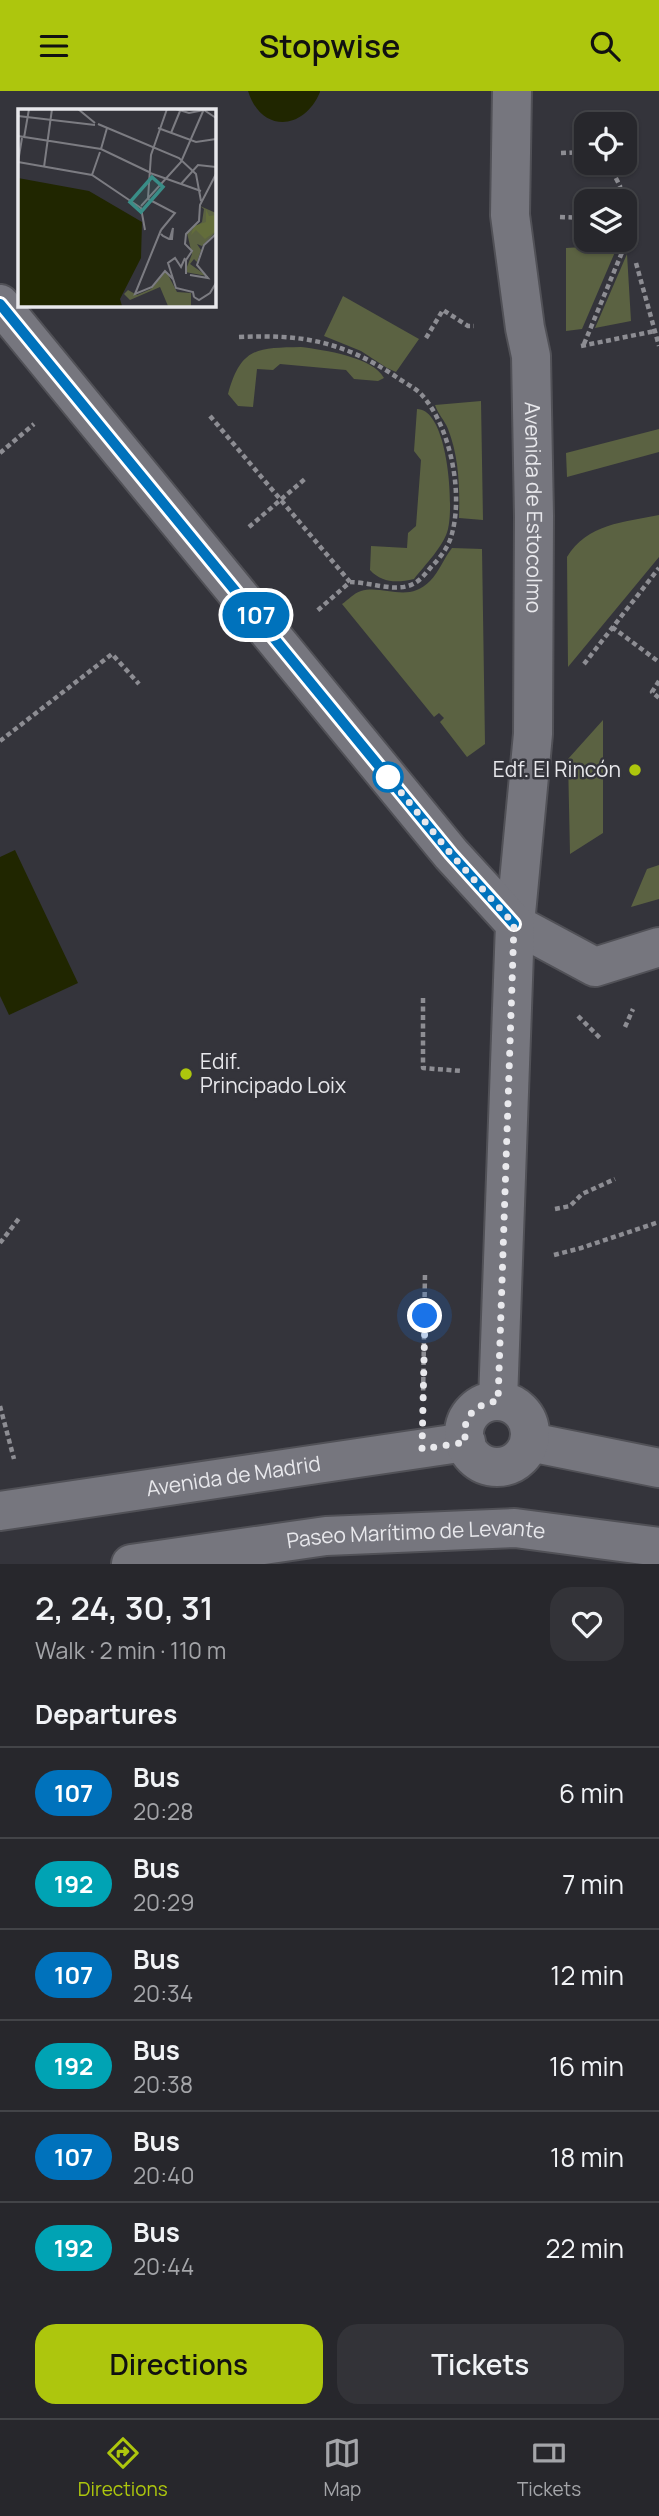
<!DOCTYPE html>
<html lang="en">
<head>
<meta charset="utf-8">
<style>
  :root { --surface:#27272c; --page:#333338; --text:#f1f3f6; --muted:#a4a5a9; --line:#434448; --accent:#adc60d }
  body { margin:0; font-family:Manrope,sans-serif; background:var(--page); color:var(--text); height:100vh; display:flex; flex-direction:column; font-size:26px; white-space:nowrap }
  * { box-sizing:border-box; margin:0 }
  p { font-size:23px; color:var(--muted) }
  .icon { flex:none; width:38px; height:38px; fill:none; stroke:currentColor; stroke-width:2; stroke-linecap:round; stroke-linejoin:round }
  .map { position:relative; height:1473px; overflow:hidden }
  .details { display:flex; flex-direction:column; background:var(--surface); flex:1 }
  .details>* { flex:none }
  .badge { padding:0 14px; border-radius:23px; font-size:24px; line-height:46px }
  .controls { position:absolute; left:574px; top:21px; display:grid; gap:14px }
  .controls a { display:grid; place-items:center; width:63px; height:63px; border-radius:14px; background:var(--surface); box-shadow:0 2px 5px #0004,0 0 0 2px var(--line); font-size:35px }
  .you { position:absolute; width:35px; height:35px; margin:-18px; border:5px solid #fff; border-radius:50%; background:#1a73e8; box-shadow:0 0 0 10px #1a73e833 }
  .map>.badge { position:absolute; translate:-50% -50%; box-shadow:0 0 0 4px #fff }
  h2 { padding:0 35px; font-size:26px; line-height:63px }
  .round { display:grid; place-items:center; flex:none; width:74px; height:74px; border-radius:21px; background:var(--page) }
  .summary { display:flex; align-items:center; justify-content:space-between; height:119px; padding:0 35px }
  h1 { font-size:33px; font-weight:600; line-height:52px }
  .button { display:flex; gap:14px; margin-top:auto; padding:14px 35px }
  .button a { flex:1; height:80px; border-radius:21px; background:var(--accent); color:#111; font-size:28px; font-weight:600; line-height:80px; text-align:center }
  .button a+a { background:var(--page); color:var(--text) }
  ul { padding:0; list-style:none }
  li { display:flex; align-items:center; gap:21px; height:91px; padding:0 35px; border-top:2px solid var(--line) }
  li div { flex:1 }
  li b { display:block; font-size:26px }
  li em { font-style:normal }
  li .badge { min-width:77px; font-weight:700; text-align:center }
  header { display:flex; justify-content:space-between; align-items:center; height:91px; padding:0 35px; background:var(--accent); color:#111; font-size:32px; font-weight:600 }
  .dock { display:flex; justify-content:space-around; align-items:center; height:98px; border-top:2px solid var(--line); background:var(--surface); font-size:19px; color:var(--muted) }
  .dock a { display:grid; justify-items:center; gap:4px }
  .dock .selected { color:var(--accent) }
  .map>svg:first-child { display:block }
</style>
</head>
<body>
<header><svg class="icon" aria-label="menu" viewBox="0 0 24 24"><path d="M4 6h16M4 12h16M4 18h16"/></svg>Stopwise<svg class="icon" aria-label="search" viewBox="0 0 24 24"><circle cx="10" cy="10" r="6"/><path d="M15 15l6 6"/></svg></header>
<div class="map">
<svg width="659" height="1473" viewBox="0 0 659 1473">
  <rect width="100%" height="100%" fill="#34343b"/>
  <path fill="#5b6242" d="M 618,154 L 582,238 L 566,240 L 566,157 Z
    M 627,163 L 631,230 L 595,237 Z
    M 343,205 L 419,248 L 396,281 L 387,277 L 361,260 L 324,245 Z
    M 301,256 C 324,259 373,266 384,287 L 378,290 L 354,288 L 346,279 L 280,273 L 273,279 L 257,278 L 253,316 L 238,315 L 228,303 C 241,256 257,257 301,256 Z
    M 481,310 L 483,429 L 459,427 C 460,397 459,366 448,338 C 445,330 438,323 435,314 Z
    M 417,318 C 448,318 454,414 448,438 C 444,455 425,474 414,488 C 397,492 382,492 370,479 L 371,455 L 407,457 L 408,442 L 416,435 L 421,369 L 414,360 Z
    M 659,338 L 659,361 L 567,386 L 566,362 Z
    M 659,424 L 659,466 L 568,576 L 567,466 C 587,433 624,431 659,424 Z
    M 452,457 L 482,458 L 485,653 L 467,666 L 440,631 L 444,627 L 439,622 L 434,626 L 342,513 C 348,509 354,502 361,500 C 383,493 408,513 430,490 C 439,481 444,467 452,457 Z
    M 603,629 L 603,742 L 570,763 L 568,668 Z
    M 659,774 L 659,808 L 631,816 L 647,778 Z"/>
  <path fill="#202600" d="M 248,0 L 320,0 L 320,1 C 304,40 261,42 248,0 Z
    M 15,759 L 78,892 L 9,924 L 0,905 L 0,766 Z"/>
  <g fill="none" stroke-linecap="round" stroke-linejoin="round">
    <g stroke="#515157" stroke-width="42">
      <g id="pedestrian">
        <path id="s1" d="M 131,1473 L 326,1445 L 515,1437 L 659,1456"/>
      </g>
    </g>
    <g stroke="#515157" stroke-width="42">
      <g id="minor">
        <path id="s2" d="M 512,0 L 510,124 L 525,237 L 531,265 L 534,425 L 533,643 L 515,833 L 595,876 L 659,856"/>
        <path d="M 530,1351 L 659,1377"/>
        <path id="s3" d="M 0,1420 L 466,1351"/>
      </g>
    </g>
    <g stroke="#515157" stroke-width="42">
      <path id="tertiary" d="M 0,213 L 451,763 L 515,833 L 498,1310
        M464 1343a33 33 0 1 1 66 0a33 33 0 1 1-66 0Z"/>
    </g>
    <path stroke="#8d8d93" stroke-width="4.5" stroke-dasharray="5 3.5" stroke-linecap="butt" d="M 561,62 L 586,61
      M 608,72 L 620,95 L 621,110
      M 625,125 L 631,125
      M 560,126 L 586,127
      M 636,172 L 659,255
      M 239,246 C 301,243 342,250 395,285 C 403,291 414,296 421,303 C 451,335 465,407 450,449 C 446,459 439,468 432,475 C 425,483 419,492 408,495 C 391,500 368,491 350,491
      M 426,247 L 443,219 L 468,235 L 474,235
      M 584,253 L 623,159 L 623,149
      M 581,255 L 655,240
      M 210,325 L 350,491 L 317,520
      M 0,362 L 34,333
      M 249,436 L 306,387
      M 612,536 L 659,571
      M 584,573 L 659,477
      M 659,590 L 652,601 L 659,607
      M 0,650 L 112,563 L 139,593
      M 423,907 L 423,977 L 462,980
      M 578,925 L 602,949
      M 625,936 L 633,918
      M 555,1118 L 570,1115 L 582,1103 L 615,1088
      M 0,1152 L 20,1126
      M 554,1164 L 581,1157 L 659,1131
      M 423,1308 L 425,1182
      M 0,1315 L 14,1368"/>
    <use href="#pedestrian" stroke="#76767e" stroke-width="38"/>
    <use href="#minor" stroke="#76767e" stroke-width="38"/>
    <use href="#tertiary" stroke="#76767e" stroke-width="38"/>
  </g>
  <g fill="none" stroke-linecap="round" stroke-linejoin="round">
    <g stroke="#fff" stroke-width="16">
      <path id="line" d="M 0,213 L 451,763 L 514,833"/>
    </g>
    <use href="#line" stroke="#0072bc" stroke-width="10"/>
    <path stroke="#e8e8ec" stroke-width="7" stroke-dasharray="0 12.6" d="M 388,686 L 383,679 L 451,763 L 514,833 L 498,1310 C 475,1312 460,1328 466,1351 L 422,1358 L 425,1225"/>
  </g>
  <g fill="#adc60d" stroke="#34343b" stroke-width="2.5">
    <circle cx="635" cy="679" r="7"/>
    <circle cx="186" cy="983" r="7"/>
  </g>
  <circle fill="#fff" stroke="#0072bc" stroke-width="3.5" cx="388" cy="686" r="14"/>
  <g text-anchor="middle" stroke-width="5" stroke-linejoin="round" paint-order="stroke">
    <g font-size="21" fill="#e8e8ec" stroke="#34343b">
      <text dy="7" stroke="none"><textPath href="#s2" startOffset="418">Avenida de Estocolmo</textPath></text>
      <text dy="7" stroke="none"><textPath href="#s3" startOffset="236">Avenida de Madrid</textPath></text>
      <text dy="7" stroke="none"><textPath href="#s1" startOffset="287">Paseo Marítimo de Levante</textPath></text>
    </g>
    <g font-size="21" fill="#e8e8ec" stroke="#34343b" text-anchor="end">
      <text x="621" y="686">Edf. El Rincón</text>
      <text x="200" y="978" text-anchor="start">Edif.<tspan x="200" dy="24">Principado Loix</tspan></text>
    </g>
  </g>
  <g transform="translate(18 18)">
    <rect width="198" height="198" fill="#34343b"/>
    <path d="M 182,97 L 198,104 L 198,123 L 184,137 L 179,135 L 183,141 L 179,153 L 176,150 L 172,155 L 189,167 L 167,163 L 174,145 L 169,124 L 184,113 L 186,100 ZM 148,162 L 159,183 L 173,184 L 173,197 L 150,197 L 142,178 L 112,191 L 106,185 L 110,181 L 119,186 L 133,180 Z" fill="#5b6242"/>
    <path d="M 188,100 L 191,107 L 198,106 L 198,122 L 187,130 L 178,121 L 173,126 L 176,117 L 188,113 Z" fill="#636d3b"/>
    <path d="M 0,69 L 71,82 L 124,113 L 123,149 L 102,190 L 104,197 L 0,197 Z" fill="#202600"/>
    <path fill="none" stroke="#7c7c82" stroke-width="2" d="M 60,0 L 77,14M 158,0 L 171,4 L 186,1 L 198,9M 0,7 L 77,16M 80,15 L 161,49 L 178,65 L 183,92M 140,19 L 178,33 L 198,30M 153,24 L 162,2M 0,27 L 83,40 L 131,63M 6,29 L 11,0M 83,40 L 89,19M 0,53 L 74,66 L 123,99 L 127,121M 0,53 L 4,29M 26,58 L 34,0M 132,64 L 183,82M 74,66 L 82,43M 163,75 L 180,56 L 198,58M 130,89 L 133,46 L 149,0M 130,90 L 157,104 L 143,121M 123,97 L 163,53 L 186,0M 143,121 L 117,185 L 134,178 L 147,162 L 155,170M 143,125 L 145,127 L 151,130 L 154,130 L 155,119 L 152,129M 167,149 L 163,158 L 157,149 L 150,154 L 158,179 L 175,183 L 176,188M 168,165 L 168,151 L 174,142 L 167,135 L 168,125 L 181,112 L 182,96 L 198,65M 172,166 L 190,169 L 179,156 L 186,136 L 198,125M 176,188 L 181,191 L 192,184 L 198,174"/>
    <path fill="#3a8d87" fill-opacity="0.15" stroke="#3a8d87" stroke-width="3.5" d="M 134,68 L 145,78 L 123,103 L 112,93 Z"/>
    <rect width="198" height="198" fill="none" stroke="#e8e8ec" stroke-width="3.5"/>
  </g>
</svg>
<div class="controls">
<a><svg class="icon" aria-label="locate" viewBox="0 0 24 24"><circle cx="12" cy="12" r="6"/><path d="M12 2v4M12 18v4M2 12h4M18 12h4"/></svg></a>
<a><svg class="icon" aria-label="layers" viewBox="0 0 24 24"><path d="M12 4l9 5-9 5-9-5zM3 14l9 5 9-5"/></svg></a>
</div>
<div class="you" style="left:425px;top:1225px"></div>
<b class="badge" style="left:256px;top:524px;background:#0072bc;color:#fff">107</b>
</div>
<section class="details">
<div class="summary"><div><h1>2, 24, 30, 31</h1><p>Walk · 2 min · 110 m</p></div><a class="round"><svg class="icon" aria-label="heart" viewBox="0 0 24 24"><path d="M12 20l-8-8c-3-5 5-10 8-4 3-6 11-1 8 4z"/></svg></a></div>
<h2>Departures</h2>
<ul>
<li><span class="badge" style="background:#0072bc;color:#fff">107</span><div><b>Bus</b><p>20:28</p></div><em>6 min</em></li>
<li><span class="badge" style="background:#00a3b4;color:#fff">192</span><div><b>Bus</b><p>20:29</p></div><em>7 min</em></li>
<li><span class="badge" style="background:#0072bc;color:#fff">107</span><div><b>Bus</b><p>20:34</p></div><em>12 min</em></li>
<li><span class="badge" style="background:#00a3b4;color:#fff">192</span><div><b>Bus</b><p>20:38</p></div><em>16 min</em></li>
<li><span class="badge" style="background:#0072bc;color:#fff">107</span><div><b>Bus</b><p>20:40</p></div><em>18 min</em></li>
<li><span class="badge" style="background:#00a3b4;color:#fff">192</span><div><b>Bus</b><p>20:44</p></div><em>22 min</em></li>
</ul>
<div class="button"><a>Directions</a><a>Tickets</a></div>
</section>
<nav class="dock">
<a class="selected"><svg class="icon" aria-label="directions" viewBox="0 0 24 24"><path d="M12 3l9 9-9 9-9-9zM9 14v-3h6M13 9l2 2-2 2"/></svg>Directions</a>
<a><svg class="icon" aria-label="map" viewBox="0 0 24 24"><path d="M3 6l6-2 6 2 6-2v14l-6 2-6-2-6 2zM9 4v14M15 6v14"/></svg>Map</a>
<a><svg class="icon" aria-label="tickets" viewBox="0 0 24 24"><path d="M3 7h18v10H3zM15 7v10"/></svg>Tickets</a>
</nav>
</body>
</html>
